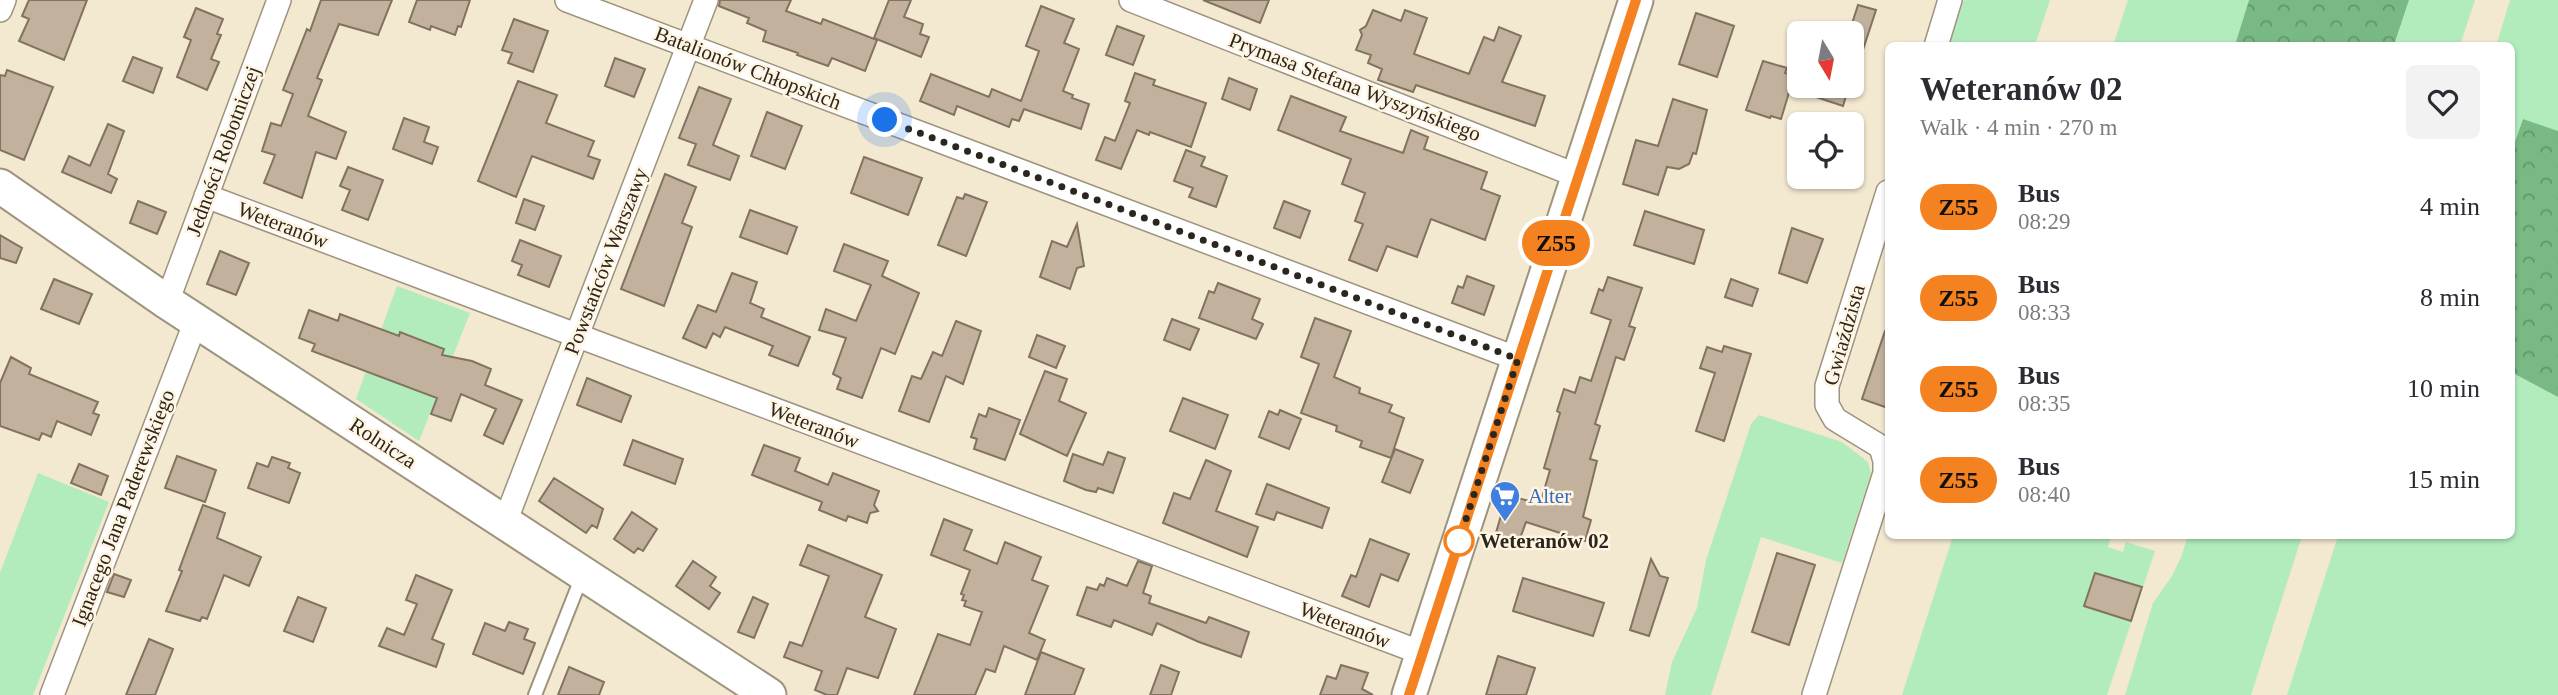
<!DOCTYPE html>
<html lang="en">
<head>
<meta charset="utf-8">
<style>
  :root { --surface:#fff; --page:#f2f2f3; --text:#2b2b33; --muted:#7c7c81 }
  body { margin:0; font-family:"Times New Roman",serif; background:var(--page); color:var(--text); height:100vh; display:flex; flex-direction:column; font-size:26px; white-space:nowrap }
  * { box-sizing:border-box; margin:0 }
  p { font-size:23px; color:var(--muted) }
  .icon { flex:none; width:38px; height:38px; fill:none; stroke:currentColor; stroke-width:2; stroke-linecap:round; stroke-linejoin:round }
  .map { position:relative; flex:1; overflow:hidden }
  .drawer { position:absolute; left:1885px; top:42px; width:630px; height:497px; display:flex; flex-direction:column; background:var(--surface); border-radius:10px; box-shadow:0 2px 5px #0004 }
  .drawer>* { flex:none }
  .badge { padding:0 14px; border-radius:23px; font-size:24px; line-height:46px }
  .needle { width:46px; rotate:170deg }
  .fabs { position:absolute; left:1787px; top:21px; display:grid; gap:14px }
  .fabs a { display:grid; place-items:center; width:77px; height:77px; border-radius:10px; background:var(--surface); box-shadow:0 2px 5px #0004; font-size:35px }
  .you { position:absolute; width:35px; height:35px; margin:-18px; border:5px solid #fff; border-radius:50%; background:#1a73e8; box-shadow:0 0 0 10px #1a73e833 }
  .map>.badge { position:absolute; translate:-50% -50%; box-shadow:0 0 0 4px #fff }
  .round { display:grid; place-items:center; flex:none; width:74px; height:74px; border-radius:10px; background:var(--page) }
  .head { display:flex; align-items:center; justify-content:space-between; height:119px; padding:0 35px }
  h1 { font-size:33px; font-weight:700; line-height:52px }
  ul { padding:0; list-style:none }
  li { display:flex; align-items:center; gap:21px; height:91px; padding:0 35px }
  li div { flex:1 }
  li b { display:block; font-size:26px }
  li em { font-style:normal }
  li .badge { min-width:77px; font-weight:700; text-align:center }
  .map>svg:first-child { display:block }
</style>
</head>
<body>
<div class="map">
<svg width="2558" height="695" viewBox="0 0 2558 695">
  <defs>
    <pattern id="forest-crowns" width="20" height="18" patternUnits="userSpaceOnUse" patternTransform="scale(1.75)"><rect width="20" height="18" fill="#78b985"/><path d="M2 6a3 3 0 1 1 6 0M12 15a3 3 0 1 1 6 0" fill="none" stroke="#63966c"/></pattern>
  </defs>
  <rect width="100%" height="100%" fill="#f3e8d0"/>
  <path fill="#b2ecbc" d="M 1964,0 L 2050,0 L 2035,45 L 1949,45 Z
    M 2128,0 L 2249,0 L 2235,45 L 2113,46 Z
    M 2409,0 L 2475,0 L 2460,45 L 2394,46 Z
    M 2510,0 L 2558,0 L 2558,131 L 2523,119 L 2511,153 L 2511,46 L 2496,46 Z
    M 397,286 L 470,313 L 419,441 L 356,399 Z
    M 2511,372 L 2558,397 L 2558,695 L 2287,695 L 2338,536 L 2511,536 Z
    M 1759,415 L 1842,442 L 1868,462 L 1871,473 L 1842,563 L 1761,537 L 1711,695 L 1665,695 L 1672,662 L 1697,608 L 1706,560 L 1751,424 Z
    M 38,473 L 109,502 L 33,695 L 0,695 L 0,573 Z
    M 1953,536 L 2111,536 L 2108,547 L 2123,552 L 2126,542 L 2155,551 L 2107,695 L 1902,695 Z
    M 2188,536 L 2302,536 L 2251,695 L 2125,695 L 2153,603 L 2172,576 L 2181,557 Z"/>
  <path fill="url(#forest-crowns)" d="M 2249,0 L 2409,0 L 2394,45 L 2235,45 Z
    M 2523,119 L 2558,131 L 2558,397 L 2511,372 L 2511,153 Z"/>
  <path fill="#c2b19d" stroke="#827260" stroke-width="2" d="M 29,0 L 87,0 L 64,60 L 19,41 L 29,19 L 22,16 Z
    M 321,0 L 392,0 L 378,35 L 339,24 L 317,78 L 322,80 L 308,116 L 346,132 L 336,159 L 316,152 L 302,198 L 264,183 L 275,155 L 262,151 L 271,123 L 281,126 L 293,94 L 283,90 L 307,29 L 310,31 Z
    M 417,0 L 470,0 L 461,27 L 458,26 L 455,35 L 431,26 L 430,30 L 409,22 Z
    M 720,0 L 791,0 L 786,11 L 821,24 L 823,19 L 877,40 L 865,71 L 832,58 L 828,66 L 797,55 L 798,53 L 763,41 L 766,31 L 747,23 L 749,18 L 719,6 Z
    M 889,0 L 911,0 L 904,17 L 923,24 L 920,34 L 929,37 L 921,57 L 874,38 Z
    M 1203,0 L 1269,0 L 1260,23 Z
    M 1858,5 L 1876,10 L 1855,74 L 1852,73 L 1852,33 L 1849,33 Z
    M 1041,6 L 1074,19 L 1064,43 L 1079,49 L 1063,91 L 1073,95 L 1072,98 L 1089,104 L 1081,129 L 1024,109 L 1019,121 L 1012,119 L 1009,127 L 957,106 L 954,115 L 920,101 L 931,74 L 989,97 L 992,89 L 1021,101 L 1039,51 L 1026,46 Z
    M 196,8 L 223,19 L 217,34 L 221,35 L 211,59 L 219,62 L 207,90 L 177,77 L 191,40 L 184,37 Z
    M 1373,10 L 1401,21 L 1405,10 L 1427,18 L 1414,54 L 1469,74 L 1484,37 L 1494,41 L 1499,27 L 1521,36 L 1502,82 L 1545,96 L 1535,126 L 1416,85 L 1413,92 L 1378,80 L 1382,69 L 1368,63 L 1371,55 L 1356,50 L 1362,35 L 1360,30 L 1366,26 Z
    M 1696,13 L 1734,26 L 1717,77 L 1679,64 Z
    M 514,19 L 548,31 L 533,72 L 508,63 L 512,53 L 502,50 Z
    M 1117,26 L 1144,36 L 1133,65 L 1106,55 Z
    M 133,57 L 162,68 L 153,93 L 123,81 Z
    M 615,58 L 645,69 L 634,97 L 605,86 Z
    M 1763,61 L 1787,68 L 1785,73 L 1794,76 L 1781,119 L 1771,116 L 1770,118 L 1746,110 Z
    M 7,70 L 53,87 L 24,160 L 0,150 L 0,75 L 5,76 Z
    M 1135,73 L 1155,80 L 1153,85 L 1206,103 L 1191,147 L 1150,132 L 1149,135 L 1137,130 L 1121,169 L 1096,160 L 1105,137 L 1115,141 L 1130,103 L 1125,101 Z
    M 1229,78 L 1257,89 L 1250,110 L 1222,99 Z
    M 518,81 L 557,95 L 546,123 L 594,141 L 588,156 L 600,160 L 593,179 L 532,156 L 516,197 L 478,181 Z
    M 1793,86 L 1849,86 L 1843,106 L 1792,89 Z
    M 699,87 L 731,99 L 713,145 L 739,156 L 730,180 L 688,165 L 696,144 L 679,138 Z
    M 1291,96 L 1346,117 L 1340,131 L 1403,153 L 1411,130 L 1428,137 L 1424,149 L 1487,172 L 1481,189 L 1500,196 L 1485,240 L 1431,219 L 1417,257 L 1387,246 L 1377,271 L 1349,260 L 1363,224 L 1355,221 L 1365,193 L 1342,184 L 1351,159 L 1278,130 Z
    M 1673,99 L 1707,110 L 1696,154 L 1693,153 L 1689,164 L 1679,169 L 1667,167 L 1658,195 L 1623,184 L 1636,140 L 1658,146 Z
    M 767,112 L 802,126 L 785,169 L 751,156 Z
    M 404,118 L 429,127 L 424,142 L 438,147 L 432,164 L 393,149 Z
    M 108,124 L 124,131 L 108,174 L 117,179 L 111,193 L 62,172 L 69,156 L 90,166 Z
    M 1186,150 L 1205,157 L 1201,166 L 1227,176 L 1216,207 L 1189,197 L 1193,188 L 1174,181 Z
    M 864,157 L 922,178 L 908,215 L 851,193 Z
    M 348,167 L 383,180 L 368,220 L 342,210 L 350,190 L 340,186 Z
    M 665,174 L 696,187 L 682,223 L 692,227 L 664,306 L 621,289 Z
    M 965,194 L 987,202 L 966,256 L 938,245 L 957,197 L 963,199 Z
    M 524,199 L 544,206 L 535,230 L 516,223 Z
    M 138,201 L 166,212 L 157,234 L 130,223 Z
    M 1284,201 L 1310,211 L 1300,238 L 1274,228 Z
    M 750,210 L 797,227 L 787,254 L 740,237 Z
    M 1645,211 L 1704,230 L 1694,264 L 1634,245 Z
    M 1077,224 L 1084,266 L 1077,268 L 1070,289 L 1040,277 L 1052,241 L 1067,247 Z
    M 1792,228 L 1823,239 L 1807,283 L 1779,273 Z
    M 0,235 L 22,248 L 16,263 L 0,258 Z
    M 520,240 L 561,256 L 549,287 L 518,275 L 522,265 L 512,261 Z
    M 844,244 L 888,261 L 882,276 L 919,293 L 895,354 L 881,348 L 862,398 L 837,389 L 841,378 L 833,374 L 846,338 L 819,330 L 826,309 L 856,321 L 871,285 L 834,271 Z
    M 220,251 L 249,263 L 236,295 L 207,284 Z
    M 732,273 L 757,282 L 750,303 L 764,309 L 761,317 L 810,337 L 798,366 L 769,355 L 773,346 L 725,327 L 720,337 L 713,333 L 706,348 L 683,338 L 698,305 L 716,312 Z
    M 1467,276 L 1494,286 L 1484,315 L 1452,303 L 1458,286 L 1463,288 Z
    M 1608,277 L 1642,288 L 1629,326 L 1635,328 L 1624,360 L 1616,357 L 1595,424 L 1600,426 L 1590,459 L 1597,461 L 1583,517 L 1591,520 L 1585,541 L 1526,522 L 1518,544 L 1495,536 L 1507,495 L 1540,504 L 1550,470 L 1544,468 L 1560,413 L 1557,411 L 1564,389 L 1575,393 L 1580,377 L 1591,381 L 1611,320 L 1591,313 L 1599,289 L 1603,291 Z
    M 54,279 L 92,294 L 79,324 L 41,309 Z
    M 1731,279 L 1758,289 L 1752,306 L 1725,297 Z
    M 1218,283 L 1260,299 L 1252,319 L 1263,324 L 1256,339 L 1199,318 L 1209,291 L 1214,293 Z
    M 309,310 L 338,321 L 340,314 L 399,336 L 400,332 L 444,349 L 442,355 L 472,361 L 491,369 L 485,385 L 522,400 L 503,444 L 484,435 L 496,409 L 461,394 L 451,421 L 431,414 L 437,398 L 312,351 L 315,344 L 299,338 Z
    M 1315,318 L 1351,331 L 1334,377 L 1360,388 L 1359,393 L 1392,405 L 1389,412 L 1404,418 L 1391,458 L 1360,447 L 1362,441 L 1336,431 L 1337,426 L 1301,413 L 1319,364 L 1301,357 Z
    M 1172,319 L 1199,329 L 1190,350 L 1164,340 Z
    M 956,321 L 981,331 L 963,384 L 946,376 L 929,422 L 899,411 L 912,376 L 921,379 L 933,352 L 942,356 Z
    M 1885,331 L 1888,331 L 1888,408 L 1862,399 Z
    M 1037,335 L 1065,346 L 1056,368 L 1029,357 Z
    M 1724,346 L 1751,354 L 1724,441 L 1696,431 L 1715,373 L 1700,368 L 1707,347 L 1722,352 Z
    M 11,357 L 31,368 L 29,374 L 98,402 L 93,413 L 99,415 L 91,435 L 57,421 L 51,437 L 42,433 L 39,440 L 0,426 L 0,383 Z
    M 1045,371 L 1067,379 L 1059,401 L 1086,413 L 1067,456 L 1020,434 Z
    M 587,378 L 631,396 L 621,422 L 577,405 Z
    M 1183,398 L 1228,415 L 1215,449 L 1170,431 Z
    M 989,408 L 1020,420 L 1005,460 L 974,449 L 977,439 L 971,437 L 979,414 L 986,417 Z
    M 1280,410 L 1301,419 L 1289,449 L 1259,437 L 1269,411 L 1278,415 Z
    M 633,440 L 683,459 L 675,484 L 624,465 Z
    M 764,445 L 800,458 L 795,471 L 828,485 L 833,473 L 879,491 L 874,505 L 878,511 L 870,513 L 867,523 L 848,516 L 846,521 L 819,510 L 822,502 L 752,475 Z
    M 1395,449 L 1423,460 L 1410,493 L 1382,482 Z
    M 1108,452 L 1125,458 L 1113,493 L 1098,488 L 1096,492 L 1086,490 L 1064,481 L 1073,454 L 1103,465 Z
    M 177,456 L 216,470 L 205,502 L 165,488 Z
    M 272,457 L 290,463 L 288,468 L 300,473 L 289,503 L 248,488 L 257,463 L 268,467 Z
    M 1206,460 L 1231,471 L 1216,511 L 1258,527 L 1247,557 L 1163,523 L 1174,493 L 1190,499 Z
    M 79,464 L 108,476 L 101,495 L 71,483 Z
    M 554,478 L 603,509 L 597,528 L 592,525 L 586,533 L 539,501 Z
    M 1267,484 L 1329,508 L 1322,528 L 1277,512 L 1274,520 L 1256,514 Z
    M 203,505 L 225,513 L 217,538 L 261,557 L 249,586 L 224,575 L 207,619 L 202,617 L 200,621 L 166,611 L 182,571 L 179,570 Z
    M 632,512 L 657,529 L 643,551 L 638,548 L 634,553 L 614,539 Z
    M 944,519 L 972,530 L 964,550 L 997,564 L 1005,542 L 1041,557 L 1032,580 L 1048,586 L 1029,633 L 1045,640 L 1037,660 L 1004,646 L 995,672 L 986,669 L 975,695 L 914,695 L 938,634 L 970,645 L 982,612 L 964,606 L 966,601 L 962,600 L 964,595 L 961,594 L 970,570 L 931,555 Z
    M 1370,539 L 1409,554 L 1398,581 L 1381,574 L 1369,607 L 1342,596 L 1351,575 L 1356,577 Z
    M 808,545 L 882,575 L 865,617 L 896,629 L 878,678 L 847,668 L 837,695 L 827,695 L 815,690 L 822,671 L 784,657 L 790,642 L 802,646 L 829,576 L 800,565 Z
    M 1777,553 L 1815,565 L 1789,645 L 1752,632 Z
    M 1651,559 L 1660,576 L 1668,578 L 1649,636 L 1630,630 Z
    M 693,561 L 716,577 L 710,586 L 720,593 L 709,609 L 676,586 Z
    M 1138,561 L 1152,566 L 1143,593 L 1151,596 L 1149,603 L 1206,623 L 1209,617 L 1249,632 L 1241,657 L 1199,642 L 1157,623 L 1152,635 L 1114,620 L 1111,627 L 1077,615 L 1087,587 L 1097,590 L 1100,584 L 1104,586 L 1107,578 L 1127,586 Z
    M 2095,573 L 2142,587 L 2131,621 L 2084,606 Z
    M 114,574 L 131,580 L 124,597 L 107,592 Z
    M 416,575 L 452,590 L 432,639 L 444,644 L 436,667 L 379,646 L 387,628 L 404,635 L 417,604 L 406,600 Z
    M 1523,578 L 1604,603 L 1593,636 L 1513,611 Z
    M 298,597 L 326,608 L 313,642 L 284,631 Z
    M 753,597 L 768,604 L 754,638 L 738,632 Z
    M 509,622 L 528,629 L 524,639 L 535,643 L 523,674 L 473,654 L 485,623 L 505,631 Z
    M 149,639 L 173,649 L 155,695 L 126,695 Z
    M 1041,652 L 1084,669 L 1074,695 L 1025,695 Z
    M 1498,656 L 1535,668 L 1526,695 L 1486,695 Z
    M 1161,665 L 1179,672 L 1171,695 L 1150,695 Z
    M 1341,665 L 1368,673 L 1362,689 L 1373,695 L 1320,695 L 1327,676 L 1336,679 Z
    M 569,667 L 604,682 L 599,695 L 558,695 Z"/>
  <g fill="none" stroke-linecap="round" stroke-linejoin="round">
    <g stroke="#9e937d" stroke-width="16">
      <path id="lane" d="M 535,695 L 582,576"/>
    </g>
    <g stroke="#9e937d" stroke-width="26">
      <path id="street" d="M 567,0 L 1518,359
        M 1131,0 L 1578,176
        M 0,10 L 4,0
        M 1936,46 L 1950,0
        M 206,196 L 1422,653
        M 167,302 L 279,0
        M 505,522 L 706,0
        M 52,695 L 196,321
        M 1814,695 L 1885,473 L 1885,461 L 1881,447 L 1835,419 L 1827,405 L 1827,386 L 1888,192"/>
    </g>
    <g stroke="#9e937d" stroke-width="37">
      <path id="secondary" d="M 0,186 L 167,302 L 769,695
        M 1409,695 L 1636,0"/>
    </g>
    <use href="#lane" stroke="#fff" stroke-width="12"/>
    <use href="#street" stroke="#fff" stroke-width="23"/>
    <use href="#secondary" stroke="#fff" stroke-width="33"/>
  </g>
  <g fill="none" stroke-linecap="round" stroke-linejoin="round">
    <g stroke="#fff" stroke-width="16">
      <path id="line" d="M 1409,695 L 1636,0"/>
    </g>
    <use href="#line" stroke="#f58220" stroke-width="10"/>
    <path stroke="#2c271e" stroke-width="7" stroke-dasharray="0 12.6" d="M 885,120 L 1518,359 L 1456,550 L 1459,541"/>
  </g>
  <defs>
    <g id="supermarket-pin" transform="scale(1.575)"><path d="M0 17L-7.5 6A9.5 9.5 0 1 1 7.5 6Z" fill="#3f7fe0" stroke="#fff5e2"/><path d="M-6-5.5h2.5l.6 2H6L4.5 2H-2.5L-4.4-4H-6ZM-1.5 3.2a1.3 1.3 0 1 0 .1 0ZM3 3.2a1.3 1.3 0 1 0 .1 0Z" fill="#fff"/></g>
  </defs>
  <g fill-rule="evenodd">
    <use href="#supermarket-pin" x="1505" y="496"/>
  </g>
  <circle fill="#fff" stroke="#f58220" stroke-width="3.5" cx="1459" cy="541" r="14"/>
  <g text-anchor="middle" stroke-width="5" stroke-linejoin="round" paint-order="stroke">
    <g font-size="21" fill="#2c271e" stroke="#fff5e2">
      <text transform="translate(748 68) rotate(21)" y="7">Batalionów Chłopskich</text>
      <text transform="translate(1355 87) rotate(21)" y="7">Prymasa Stefana Wyszyńskiego</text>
      <text transform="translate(223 151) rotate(-70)" y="7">Jedności Robotniczej</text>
      <text transform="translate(283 225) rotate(21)" y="7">Weteranów</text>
      <text transform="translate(606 261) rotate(-69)" y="7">Powstańców Warszawy</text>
      <text transform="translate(1844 335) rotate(-74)" y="7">Gwiaździsta</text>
      <text transform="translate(814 425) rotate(21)" y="7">Weteranów</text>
      <text transform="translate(383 443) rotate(33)" y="7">Rolnicza</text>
      <text transform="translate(123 508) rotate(-69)" y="7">Ignacego Jana Paderewskiego</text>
      <text transform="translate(1345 625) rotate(21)" y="7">Weteranów</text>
    </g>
    <g font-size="21" fill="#366cbe" stroke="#fff5e2" text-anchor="start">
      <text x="1528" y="503">Alter</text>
    </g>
    <g font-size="21" font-weight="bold" fill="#2c271e" stroke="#fff5e2" text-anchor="start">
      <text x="1480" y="548">Weteranów 02</text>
    </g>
  </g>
</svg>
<div class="fabs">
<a><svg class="needle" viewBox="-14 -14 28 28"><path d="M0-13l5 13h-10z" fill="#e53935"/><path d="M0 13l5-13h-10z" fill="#7c7c81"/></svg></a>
<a><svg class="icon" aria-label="locate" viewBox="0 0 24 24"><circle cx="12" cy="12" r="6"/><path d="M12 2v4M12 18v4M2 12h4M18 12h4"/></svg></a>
</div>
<div class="you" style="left:885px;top:120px"></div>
<b class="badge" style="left:1556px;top:243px;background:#f58220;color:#111">Z55</b>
<section class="drawer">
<div class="head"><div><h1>Weteranów 02</h1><p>Walk · 4 min · 270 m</p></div><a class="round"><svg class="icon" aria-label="heart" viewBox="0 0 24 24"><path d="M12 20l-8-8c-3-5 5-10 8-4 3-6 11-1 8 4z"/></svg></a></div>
<ul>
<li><span class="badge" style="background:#f58220;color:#111">Z55</span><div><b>Bus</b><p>08:29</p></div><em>4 min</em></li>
<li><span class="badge" style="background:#f58220;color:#111">Z55</span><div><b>Bus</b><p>08:33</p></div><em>8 min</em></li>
<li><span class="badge" style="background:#f58220;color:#111">Z55</span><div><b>Bus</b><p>08:35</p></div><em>10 min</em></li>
<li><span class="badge" style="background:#f58220;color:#111">Z55</span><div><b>Bus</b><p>08:40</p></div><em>15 min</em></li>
</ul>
</section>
</div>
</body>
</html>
